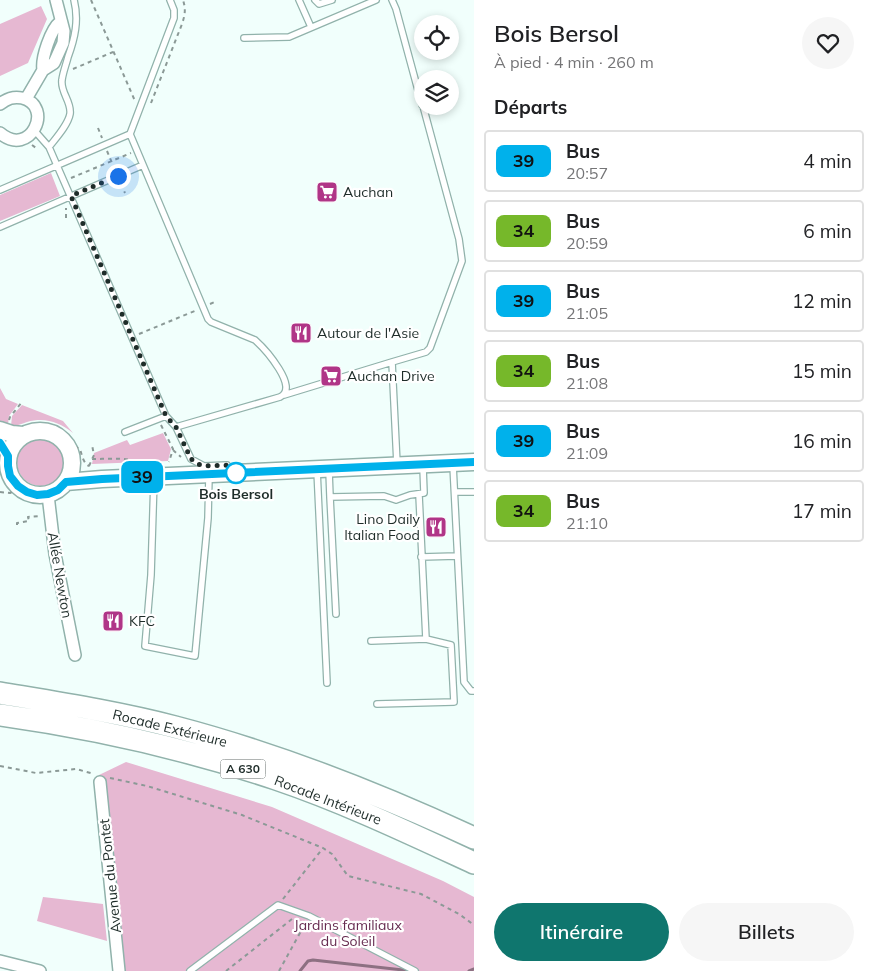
<!DOCTYPE html>
<html lang="fr">
<head>
<meta charset="utf-8">
<style>
  :root { --surface:#fff; --page:#f6f6f6; --text:#202124; --muted:#757577; --line:#e0e0e0; --accent:#0f766e }
  body { margin:0; font-family:Mulish,sans-serif; background:var(--page); color:var(--text); height:100vh; display:flex; flex-direction:column; font-size:19px; white-space:nowrap }
  * { box-sizing:border-box; margin:0 }
  p { font-size:16px; color:var(--muted) }
  .icon { flex:none; width:28px; height:28px; fill:none; stroke:currentColor; stroke-width:2; stroke-linecap:round; stroke-linejoin:round }
  .map { position:relative; flex:1; overflow:hidden }
  .sheet { display:flex; flex-direction:column; background:var(--surface); width:400px }
  .sheet>* { flex:none }
  .badge { padding:0 10px; border-radius:8px; font-size:18px; line-height:32px }
  .tools { position:absolute; left:414px; top:15px; display:grid; gap:10px }
  .tools a { display:grid; place-items:center; width:45px; height:45px; border-radius:50%; background:var(--surface); box-shadow:0 2px 8px #0003; font-size:25px }
  .you { position:absolute; width:25px; height:25px; margin:-12px; border:4px solid #fff; border-radius:50%; background:#1a73e8; box-shadow:0 0 0 8px #1a73e833 }
  .map>.badge { position:absolute; translate:-50% -50%; box-shadow:0 0 0 2px #fff }
  h2 { padding:0 20px; font-size:19px; line-height:45px }
  .round { display:grid; place-items:center; flex:none; width:52px; height:52px; border-radius:26px; background:var(--page) }
  .overview { display:flex; align-items:center; justify-content:space-between; height:85px; padding:0 20px }
  h1 { font-size:24px; font-weight:600; line-height:38px }
  .button { display:flex; gap:10px; margin-top:auto; padding:10px 20px }
  .button a { flex:1; height:58px; border-radius:30px; background:var(--accent); color:#fff; font-size:20px; font-weight:600; line-height:58px; text-align:center }
  .button a+a { background:var(--page); color:var(--text) }
  ul { padding:0; list-style:none }
  li { display:flex; align-items:center; gap:15px; height:62px; margin:0 10px 8px; padding:0 10px; border:2px solid var(--line); border-radius:5px }
  li div { flex:1 }
  li b { display:block; font-size:19px }
  li em { font-style:normal }
  li .badge { min-width:55px; font-weight:700; text-align:center }
  main { display:flex; flex:1; min-height:0 }
  .map>svg:first-child { display:block }
</style>
</head>
<body>
<main>
<div class="map">
<svg width="474" height="971" viewBox="0 0 474 971">
  <rect width="100%" height="100%" fill="#f1fffc"/>
  <path fill="#e6b8d2" d="M 41,6 L 47,19 L 28,63 L 0,76 L 0,24 Z
    M 51,173 L 60,196 L 0,221 L 0,195 Z
    M 0,388 L 6,399 L 18,404 L 9,416 L 8,425 L 0,422 Z
    M 22,405 L 63,421 L 73,433 C 59,422 45,417 27,422 C 21,424 17,426 11,426 L 12,416 Z
    M 163,433 L 171,449 L 168,461 L 92,464 L 94,453 L 127,440 L 130,445 Z
    M17 462a24 24 0 1 1 48 0a24 24 0 1 1-48 0Z
    M 126,762 L 272,807 L 443,881 L 474,897 L 474,971 L 119,971 L 99,775 Z
    M 43,897 L 103,904 L 107,941 L 37,921 Z"/>
  <g fill="none" stroke-linecap="round" stroke-linejoin="round">
    <path stroke="#8d7082" stroke-width="3" d="M 300,971 L 308,961 L 313,960 L 412,971
      M 469,971 L 474,969"/>
    <g stroke="#91b2ab" stroke-width="8">
      <path id="lane" d="M 170,0 L 174,10 L 174,18 L 130,134 L 208,319 L 211,322 L 255,340 C 265,349 300,388 280,397 L 176,427
        M 299,0 L 311,27
        M 315,0 L 319,4 L 332,0
        M 392,0 L 396,9 L 422,105
        M 244,38 L 289,37 L 376,0
        M 34,130 L 49,147 L 166,416 L 176,427 L 191,459 L 204,466 L 227,465
        M 49,147 C 56,138 68,125 70,114 C 72,102 60,92 62,80 C 63,72 66,65 68,57 C 75,38 79,20 74,0
        M 0,190 L 130,134
        M 0,227 L 143,165
        M 284,395 L 392,362
        M 125,432 L 166,416
        M 397,464 L 392,362 L 426,352 L 430,348 L 462,261 L 459,239 L 423,106
        M 453,465 L 464,682 L 471,691 L 474,691
        M 317,470 L 327,683
        M 329,471 L 330,497 L 384,496 L 396,500 L 410,495 L 424,493 L 423,467
        M 154,479 L 151,575 L 145,646 L 195,656 L 208,518 L 209,476
        M 455,492 L 474,492
        M 330,497 L 336,614
        M 421,557 L 457,556
        M 371,641 L 426,639 L 419,495
        M 377,704 L 454,702 L 451,645 L 426,639
        M 190,971 L 278,905 L 309,916 L 415,971"/>
    </g>
    <g stroke="#91b2ab" stroke-width="14">
      <path id="street" d="M 43,70 C 41,58 51,29 60,22
        M 26,99 L 43,70 L 54,63 L 63,43 L 64,31 L 56,0
        M 0,104 C 7,99 13,96 22,98 C 55,106 30,159 0,133
        M 48,495 L 55,554 L 75,655
        M 100,782 L 119,971
        M 0,961 L 40,971"/>
    </g>
    <g stroke="#91b2ab" stroke-width="19">
      <path id="secondary" d="M 0,430 L 12,434 L 23,435
        M8 463a32 32 0 1 1 64 0a32 32 0 1 1-64 0Z
        M 66,482 L 102,479 L 474,462"/>
    </g>
    <g stroke="#91b2ab" stroke-width="24">
      <path id="highway" d="M 0,693 C 59,703 117,712 175,727 C 278,754 377,793 474,838
        M 0,715 C 93,728 187,749 276,779 C 344,802 409,833 474,863"/>
    </g>
    <path stroke="#8b9996" stroke-width="2" stroke-dasharray="4 4" stroke-linecap="butt" d="M 91,0 L 135,101
      M 73,69 L 113,52
      M 151,103 L 182,24 C 185,15 186,9 183,0
      M 98,128 L 102,138
      M 32,145 L 36,148
      M 107,151 L 115,170
      M 71,178 L 131,153
      M 121,184 L 125,193
      M 66,218 L 66,208
      M 210,304 L 217,301
      M 139,334 L 197,310
      M 9,420 L 10,417 L 22,402
      M 161,425 L 173,449 L 169,462
      M 67,444 L 80,449 C 82,455 83,463 89,466
      M 173,450 L 181,457
      M 0,456 L 8,456
      M 92,459 C 109,459 126,457 143,463
      M 143,463 L 159,462
      M 89,466 L 94,455 L 92,445
      M 0,492 L 10,493 L 20,488
      M 17,525 L 17,523 L 29,521 L 28,517 L 40,516
      M 0,766 L 36,773 L 76,769 L 94,774
      M 110,778 L 147,786 L 242,815 L 323,848 L 332,854 L 348,876 L 421,894 L 459,914 L 474,925
      M 283,899 L 323,848
      M 226,971 L 292,919
      M 279,971 L 306,922"/>
    <use href="#lane" stroke="#fff" stroke-width="5.5"/>
    <use href="#street" stroke="#fff" stroke-width="11"/>
    <use href="#secondary" stroke="#fff" stroke-width="16"/>
    <use href="#highway" stroke="#fff" stroke-width="21"/>
  </g>
  <g fill="none" stroke-linecap="round" stroke-linejoin="round">
    <g stroke="#fff" stroke-width="11">
      <path id="line" d="M 0,443 L 8,456 L 8,466 L 10,476 L 18,486 L 27,492 L 37,495 L 48,494 L 58,490 L 66,482 L 102,479 L 474,462"/>
    </g>
    <use href="#line" stroke="#00b1eb" stroke-width="8"/>
    <path stroke="#1e2c29" stroke-width="5" stroke-dasharray="0 9" d="M 118,176 L 71,196 L 166,416 L 176,427 L 191,459 L 200,465 L 204,466 L 237,465 L 236,473"/>
  </g>
  <defs>
    <g id="supermarket-square" transform="scale(1.125)"><rect x="-9" y="-9" width="18" height="18" rx="4" fill="#b03587" stroke="#fff"/><path d="M-6-5.5h2.5l.6 2H6L4.5 2H-2.5L-4.4-4H-6ZM-1.5 3.2a1.3 1.3 0 1 0 .1 0ZM3 3.2a1.3 1.3 0 1 0 .1 0Z" fill="#fff"/></g>
    <g id="restaurant-square" transform="scale(1.125)"><rect x="-9" y="-9" width="18" height="18" rx="4" fill="#b03587" stroke="#fff"/><path d="M-5-6h1v4h1v-4h1v4h1v-4h1v5L-1.5 .5V6h-2V.5L-5-1ZM5-6V6H3V1.5H1.5Q1.5-4 5-6Z" fill="#fff"/></g>
  </defs>
  <g fill-rule="evenodd">
    <use href="#supermarket-square" x="327" y="192"/>
    <use href="#restaurant-square" x="301" y="333"/>
    <use href="#supermarket-square" x="331" y="376"/>
    <use href="#restaurant-square" x="436" y="527"/>
    <use href="#restaurant-square" x="113" y="621"/>
  </g>
  <circle fill="#fff" stroke="#00b1eb" stroke-width="2.5" cx="236" cy="473" r="10"/>
  <g text-anchor="middle" stroke-width="4.5" stroke-linejoin="round" paint-order="stroke">
    <rect fill="#fff" stroke="#626b69" stroke-width="1" x="220.5" y="759.5" width="45" height="19" rx="4"/>
    <g font-size="12" font-weight="bold" fill="#1e2c29">
      <text x="243" y="773">A 630</text>
    </g>
    <g font-size="14" fill="#1e2c29" stroke="#fff" text-anchor="start">
      <text x="343" y="197">Auchan</text>
      <text x="317" y="338">Autour de l'Asie</text>
      <text x="347" y="381">Auchan Drive</text>
      <text x="420" y="524" text-anchor="end">Lino Daily<tspan x="420" dy="16">Italian Food</tspan></text>
      <text x="129" y="626">KFC</text>
    </g>
    <g font-size="14" font-weight="bold" fill="#1e2c29" stroke="#fff">
      <text x="236" y="499">Bois Bersol</text>
    </g>
    <g font-size="14" fill="#1e2c29" stroke="#fff">
      <text transform="translate(60 575) rotate(80)" y="5">Allée Newton</text>
      <text transform="translate(170 728) rotate(14)" y="5">Rocade Extérieure</text>
      <text transform="translate(328 800) rotate(21)" y="5">Rocade Intérieure</text>
      <text transform="translate(110 876) rotate(-96)" y="5">Avenue du Pontet</text>
    </g>
    <g font-size="14" fill="#662b50" stroke="#fff">
      <text x="348" y="930">Jardins familiaux<tspan x="348" dy="16">du Soleil</tspan></text>
    </g>
  </g>
</svg>
<div class="tools">
<a><svg class="icon" aria-label="locate" viewBox="0 0 24 24"><circle cx="12" cy="12" r="6"/><path d="M12 2v4M12 18v4M2 12h4M18 12h4"/></svg></a>
<a><svg class="icon" aria-label="layers" viewBox="0 0 24 24"><path d="M12 4l9 5-9 5-9-5zM3 14l9 5 9-5"/></svg></a>
</div>
<div class="you" style="left:118px;top:176px"></div>
<b class="badge" style="left:142px;top:477px;background:#00b1eb;color:#111">39</b>
</div>
<section class="sheet">
<div class="overview"><div><h1>Bois Bersol</h1><p>À pied · 4 min · 260 m</p></div><a class="round"><svg class="icon" aria-label="heart" viewBox="0 0 24 24"><path d="M12 20l-8-8c-3-5 5-10 8-4 3-6 11-1 8 4z"/></svg></a></div>
<h2>Départs</h2>
<ul>
<li><span class="badge" style="background:#00b1eb;color:#111">39</span><div><b>Bus</b><p>20:57</p></div><em>4 min</em></li>
<li><span class="badge" style="background:#76b82a;color:#111">34</span><div><b>Bus</b><p>20:59</p></div><em>6 min</em></li>
<li><span class="badge" style="background:#00b1eb;color:#111">39</span><div><b>Bus</b><p>21:05</p></div><em>12 min</em></li>
<li><span class="badge" style="background:#76b82a;color:#111">34</span><div><b>Bus</b><p>21:08</p></div><em>15 min</em></li>
<li><span class="badge" style="background:#00b1eb;color:#111">39</span><div><b>Bus</b><p>21:09</p></div><em>16 min</em></li>
<li><span class="badge" style="background:#76b82a;color:#111">34</span><div><b>Bus</b><p>21:10</p></div><em>17 min</em></li>
</ul>
<div class="button"><a>Itinéraire</a><a>Billets</a></div>
</section>
</main>
</body>
</html>
